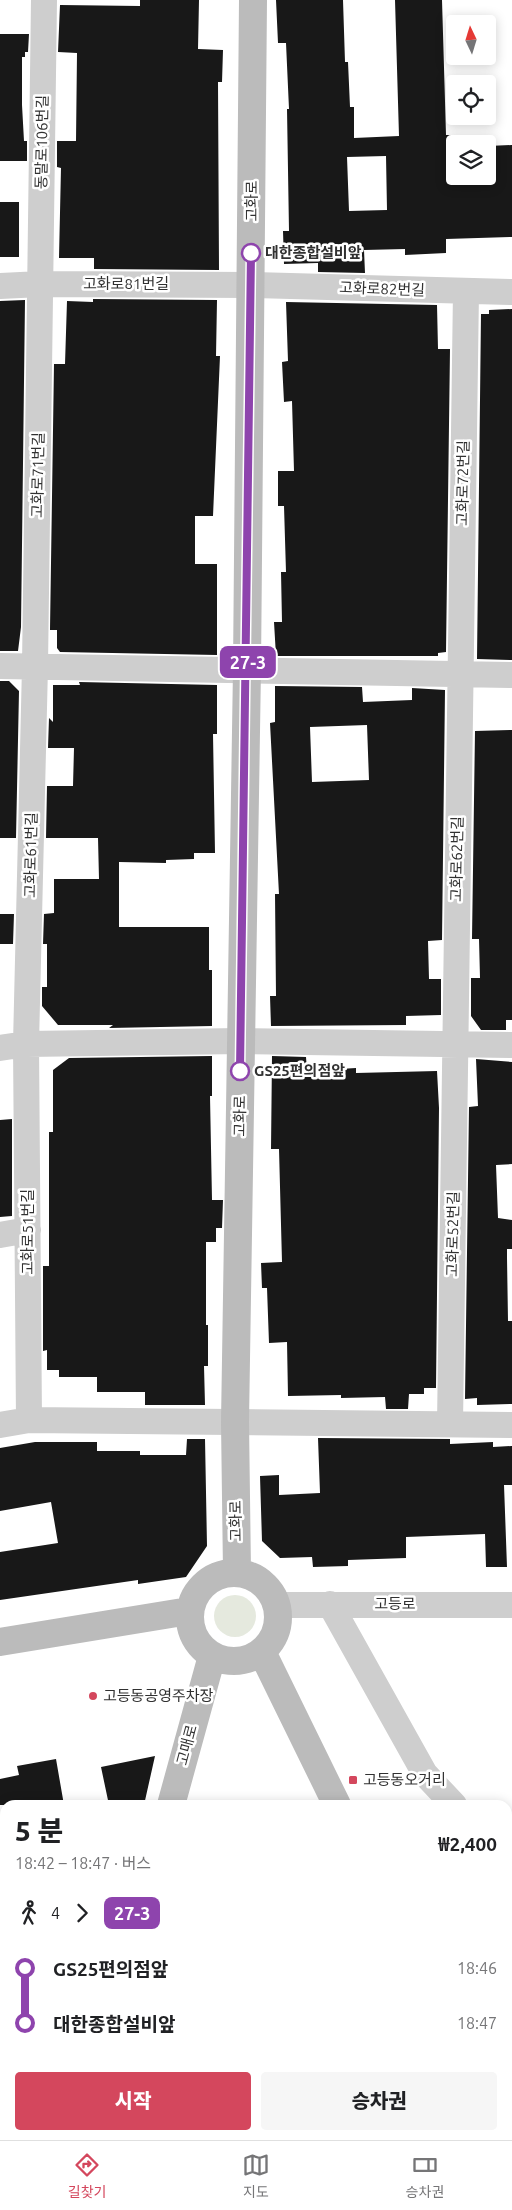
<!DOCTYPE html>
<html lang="ko">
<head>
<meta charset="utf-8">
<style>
  :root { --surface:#fff; --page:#f6f6f6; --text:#202124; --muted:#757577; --line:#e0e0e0; --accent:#d4475d }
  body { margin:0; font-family:Ubuntu,"Noto Sans KR",sans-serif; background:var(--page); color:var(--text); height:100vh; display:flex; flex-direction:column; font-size:19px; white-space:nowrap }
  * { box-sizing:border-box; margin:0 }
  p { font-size:16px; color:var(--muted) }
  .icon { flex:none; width:28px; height:28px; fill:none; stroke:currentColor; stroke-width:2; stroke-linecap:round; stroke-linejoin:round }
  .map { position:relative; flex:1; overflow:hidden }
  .panel { position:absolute; left:0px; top:1800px; width:512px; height:340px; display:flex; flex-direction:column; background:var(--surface); border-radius:15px 15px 0 0; box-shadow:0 2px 12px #0003 }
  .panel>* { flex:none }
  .badge { padding:0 10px; border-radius:8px; font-size:18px; line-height:32px }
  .needle { width:32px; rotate:356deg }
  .fabs { position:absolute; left:446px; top:15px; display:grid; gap:10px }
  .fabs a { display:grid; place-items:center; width:50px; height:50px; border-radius:5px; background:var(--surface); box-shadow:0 2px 12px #0003; font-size:25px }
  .map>.badge { position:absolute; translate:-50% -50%; box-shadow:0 0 0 2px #fff }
  .legs { display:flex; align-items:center; gap:8px; height:55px; padding:0 15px; font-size:16px }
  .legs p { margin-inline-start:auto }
  .summary { display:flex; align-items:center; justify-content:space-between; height:85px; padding:0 15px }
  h1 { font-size:28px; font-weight:800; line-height:38px }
  .cta { display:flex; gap:10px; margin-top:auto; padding:10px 15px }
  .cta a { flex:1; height:58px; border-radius:5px; background:var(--accent); color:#fff; font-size:20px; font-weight:800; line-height:58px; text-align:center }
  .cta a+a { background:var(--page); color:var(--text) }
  ul { padding:0 15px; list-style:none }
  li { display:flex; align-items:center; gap:18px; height:55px; font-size:19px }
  li i { display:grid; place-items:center; width:8px; height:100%; margin:0 6px; background:currentColor }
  li i::after { content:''; width:12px; height:12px; margin:-6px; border:4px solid; border-radius:50%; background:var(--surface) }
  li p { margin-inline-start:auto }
  li:first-child i { background:linear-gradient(#0000 50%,currentColor 0) }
  li:last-child i { background:linear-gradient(currentColor 50%,#0000 0) }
  .menu { display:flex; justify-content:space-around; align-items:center; height:70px; border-top:1px solid var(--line); background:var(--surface); font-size:14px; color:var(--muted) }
  .menu a { display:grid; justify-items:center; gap:2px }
  .menu .selected { color:var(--accent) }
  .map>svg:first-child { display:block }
</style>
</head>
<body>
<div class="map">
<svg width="512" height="2140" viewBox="0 0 512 2140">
  <rect width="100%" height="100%" fill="#fff"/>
  <path fill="#e5e9de" d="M214 1616a21 21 0 1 1 42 0a21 21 0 1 1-42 0Z"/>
  <path fill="#181818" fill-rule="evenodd" d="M 140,0 L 199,0 L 198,49 L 223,50 L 222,82 L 218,82 L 219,270 L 94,269 L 94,258 L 59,258 L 61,168 L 57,167 L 57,141 L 76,141 L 77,53 L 58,52 L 60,5 L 140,6 Z
    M 276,0 L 343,0 L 345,62 L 348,62 L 350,107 L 354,107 L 354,138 L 399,136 L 395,0 L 442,0 L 446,135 L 462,135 L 462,144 L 455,144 L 455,176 L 488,176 L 488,146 L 512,145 L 512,237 L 446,239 L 446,253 L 405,255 L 405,249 L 364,250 L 365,273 L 318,272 L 318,263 L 284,264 L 283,231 L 289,231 L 287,109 L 289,109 L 286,43 L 278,43 ZM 386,156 L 387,210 L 349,211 L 347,157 Z
    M 0,34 L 29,34 L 28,52 L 25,52 L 25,57 L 22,57 L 22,105 L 24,141 L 27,141 L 27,161 L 0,161 Z
    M 0,202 L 19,202 L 19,257 L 0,257 Z
    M 93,299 L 217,300 L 216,356 L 220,356 L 213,516 L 195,516 L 195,564 L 217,564 L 217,655 L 60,652 L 57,648 L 57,630 L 50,630 L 54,364 L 65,364 L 67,301 L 93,302 Z
    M 25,300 L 21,627 L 18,651 L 0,651 L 0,301 Z
    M 286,302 L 437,305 L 438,349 L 450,349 L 446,652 L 438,653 L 438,656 L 276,656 L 274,622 L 282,622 L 281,572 L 286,572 L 284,506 L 278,506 L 278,471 L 294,471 L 292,401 L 284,402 L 282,362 L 288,361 Z
    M 512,309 L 512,660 L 477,659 L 481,314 L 489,314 L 489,310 Z
    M 0,681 L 9,681 L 19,691 L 16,838 L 0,838 Z
    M 79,682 L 217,685 L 217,734 L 213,734 L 215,853 L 194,853 L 194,859 L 166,860 L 166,863 L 119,862 L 119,927 L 209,927 L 209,970 L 212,970 L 212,1026 L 109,1028 L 113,1025 L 58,1025 L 42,1006 L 42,987 L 47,987 L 47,944 L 43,944 L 44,914 L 54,913 L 54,879 L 99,879 L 98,838 L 46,838 L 47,786 L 73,786 L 74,748 L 48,748 L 49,718 L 53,722 L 53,685 L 80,685 Z
    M 275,686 L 362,687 L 363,702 L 412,700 L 412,688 L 445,690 L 442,940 L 428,941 L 429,979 L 441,979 L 441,1015 L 406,1016 L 406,1025 L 271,1026 L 270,996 L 276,996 L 275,894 L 279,894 L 270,723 L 275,722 ZM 367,725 L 369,780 L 312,782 L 310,727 Z
    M 512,730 L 512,1020 L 506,1020 L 506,1030 L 481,1030 L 471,1016 L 471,978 L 480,978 L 479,939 L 472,939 L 475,731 Z
    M 0,914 L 14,914 L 13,944 L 0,944 Z
    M 212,1056 L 212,1096 L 210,1096 L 212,1200 L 223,1200 L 222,1228 L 216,1228 L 216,1242 L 206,1242 L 206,1325 L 208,1325 L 208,1366 L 204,1366 L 205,1405 L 145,1405 L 145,1392 L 97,1392 L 97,1377 L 59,1377 L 59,1370 L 47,1370 L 47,1350 L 43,1351 L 43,1266 L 49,1266 L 49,1132 L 53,1132 L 53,1070 L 69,1058 Z
    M 272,1056 L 306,1057 L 307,1071 L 356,1068 L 356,1073 L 437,1071 L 439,1108 L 436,1388 L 424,1388 L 424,1394 L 409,1394 L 408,1409 L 386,1409 L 385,1397 L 341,1398 L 341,1395 L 288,1396 L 287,1342 L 269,1343 L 267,1288 L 262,1288 L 261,1263 L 282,1262 L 279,1149 L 271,1149 Z
    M 476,1059 L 512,1062 L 512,1164 L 496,1165 L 498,1218 L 512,1220 L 512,1249 L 507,1249 L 507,1258 L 508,1321 L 512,1321 L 512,1404 L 477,1405 L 477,1398 L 465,1399 L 469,1107 L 478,1106 Z
    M 12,1119 L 12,1216 L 0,1217 L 0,1120 Z
    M 318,1438 L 450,1439 L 450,1444 L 493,1442 L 493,1447 L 512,1446 L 512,1485 L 504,1485 L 507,1567 L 486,1567 L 485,1534 L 406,1537 L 406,1558 L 348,1560 L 348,1566 L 313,1567 L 312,1557 L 280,1558 L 262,1541 L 260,1476 L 279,1475 L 279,1495 L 320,1493 Z
    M 187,1439 L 205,1439 L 207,1546 L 186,1577 L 138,1584 L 138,1580 L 0,1600 L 0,1552 L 58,1543 L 51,1502 L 0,1511 L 0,1448 L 35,1442 L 97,1442 L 97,1451 L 140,1451 L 140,1455 L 186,1455 Z
    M 155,1756 L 144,1805 L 109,1805 L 101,1767 Z
    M 56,1759 L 64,1805 L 0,1805 L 0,1779 L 19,1775 L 17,1766 Z"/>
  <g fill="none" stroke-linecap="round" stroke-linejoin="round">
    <path stroke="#cecece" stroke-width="26" d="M 0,286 L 41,284 L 251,285 L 512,292
      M 0,666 L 512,675
      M 0,1048 L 26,1044 L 241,1041 L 512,1045
      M 0,1235 L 28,1230
      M 29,1420 L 26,1044 L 35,666 L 44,0
      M 450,1424 L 466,291
      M 0,1425 L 29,1420 L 512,1425
      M 330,1604 L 425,1774 L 454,1805
      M 277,1605 L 512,1605
      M 508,1834 L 512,1836
      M 0,1856 L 5,1855
      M 93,2135 L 114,2140
      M 282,2140 L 283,2135"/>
    <path stroke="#bbb" stroke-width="28" d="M 237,1572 L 235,1422 L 247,669 L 253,0
      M190 1617a44 44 0 1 1 88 0a44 44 0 1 1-88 0Z
      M 0,1642 L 189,1611
      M 262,1652 L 337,1805
      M 171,1805 L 212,1656
      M 508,2099 L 512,2106
      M 74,2140 L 75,2135"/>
  </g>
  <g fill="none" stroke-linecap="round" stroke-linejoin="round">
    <g stroke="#fff" stroke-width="11">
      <path id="line-1" d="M 240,1071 L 251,253"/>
    </g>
    <use href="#line-1" stroke="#8e44ad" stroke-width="8"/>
  </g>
  <g fill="#fff" stroke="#8e44ad" stroke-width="2.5">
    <circle cx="251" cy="253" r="9"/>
    <circle cx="240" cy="1071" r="9"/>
  </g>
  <g fill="#d4475d" stroke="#fff" stroke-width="2">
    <circle cx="93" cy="1696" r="5"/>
    <rect x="348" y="1775" width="10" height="10" rx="2.5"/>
  </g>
  <g text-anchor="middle" stroke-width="5" stroke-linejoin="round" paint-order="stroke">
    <g font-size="15" fill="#313131" stroke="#fff">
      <text transform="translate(42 142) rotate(-89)" y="5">동말로106번길</text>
      <text transform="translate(252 201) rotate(-90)" y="5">고화로</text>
      <text x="126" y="289">고화로81번길</text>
      <text transform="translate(382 289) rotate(2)" y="5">고화로82번길</text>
      <text transform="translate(38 475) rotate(-89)" y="5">고화로71번길</text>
      <text transform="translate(463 483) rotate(-89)" y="5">고화로72번길</text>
      <text transform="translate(31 855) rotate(-89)" y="5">고화로61번길</text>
      <text transform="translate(457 859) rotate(-89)" y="5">고화로62번길</text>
      <text transform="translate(240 1116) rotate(-89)" y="5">고화로</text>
      <text transform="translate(28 1232) rotate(-90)" y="5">고화로51번길</text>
      <text transform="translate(453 1234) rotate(-89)" y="5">고화로52번길</text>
      <text transform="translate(236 1521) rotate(-91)" y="5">고화로</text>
      <text x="395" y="1609">고등로</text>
      <text transform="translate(187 1745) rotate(-75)" y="5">고매로</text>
    </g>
    <g font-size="15" font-weight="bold" fill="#313131" stroke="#fff" text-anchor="start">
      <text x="265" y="258">대한종합설비앞</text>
      <text x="254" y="1076">GS25편의점앞</text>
    </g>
    <g font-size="15" fill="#313131" stroke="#fff" text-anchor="start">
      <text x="103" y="1701">고등동공영주차장</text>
      <text x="363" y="1785">고등동오거리</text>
    </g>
  </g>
</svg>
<div class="fabs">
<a><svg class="needle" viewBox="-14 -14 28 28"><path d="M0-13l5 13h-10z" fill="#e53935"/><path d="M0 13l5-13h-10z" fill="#757577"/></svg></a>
<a><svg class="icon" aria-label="locate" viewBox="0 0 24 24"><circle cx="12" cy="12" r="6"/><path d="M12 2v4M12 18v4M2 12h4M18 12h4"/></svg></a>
<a><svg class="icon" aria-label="layers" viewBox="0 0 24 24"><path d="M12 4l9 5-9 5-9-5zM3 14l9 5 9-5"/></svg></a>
</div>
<b class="badge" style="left:248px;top:662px;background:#8e44ad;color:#fff">27-3</b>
<section class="panel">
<div class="summary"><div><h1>5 분</h1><p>18:42 – 18:47 · 버스</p></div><b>₩2,400</b></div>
<div class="legs"><svg class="icon" aria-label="walk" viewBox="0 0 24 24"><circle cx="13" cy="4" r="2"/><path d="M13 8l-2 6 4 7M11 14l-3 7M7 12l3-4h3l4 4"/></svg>4<svg class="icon" aria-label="forward" viewBox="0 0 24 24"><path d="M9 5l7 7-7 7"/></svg><b class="badge" style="background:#8e44ad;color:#fff">27-3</b></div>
<ul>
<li><i style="color:#8e44ad"></i><b>GS25편의점앞</b><p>18:46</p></li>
<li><i style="color:#8e44ad"></i><b>대한종합설비앞</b><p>18:47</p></li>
</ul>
<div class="cta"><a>시작</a><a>승차권</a></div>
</section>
</div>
<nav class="menu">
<a class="selected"><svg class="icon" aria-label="directions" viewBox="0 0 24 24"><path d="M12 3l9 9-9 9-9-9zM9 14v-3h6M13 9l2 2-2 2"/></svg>길찾기</a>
<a><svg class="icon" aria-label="map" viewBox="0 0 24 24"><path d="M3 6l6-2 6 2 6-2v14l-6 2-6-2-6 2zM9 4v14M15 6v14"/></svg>지도</a>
<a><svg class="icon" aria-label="tickets" viewBox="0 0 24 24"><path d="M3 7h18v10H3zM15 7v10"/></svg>승차권</a>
</nav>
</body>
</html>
